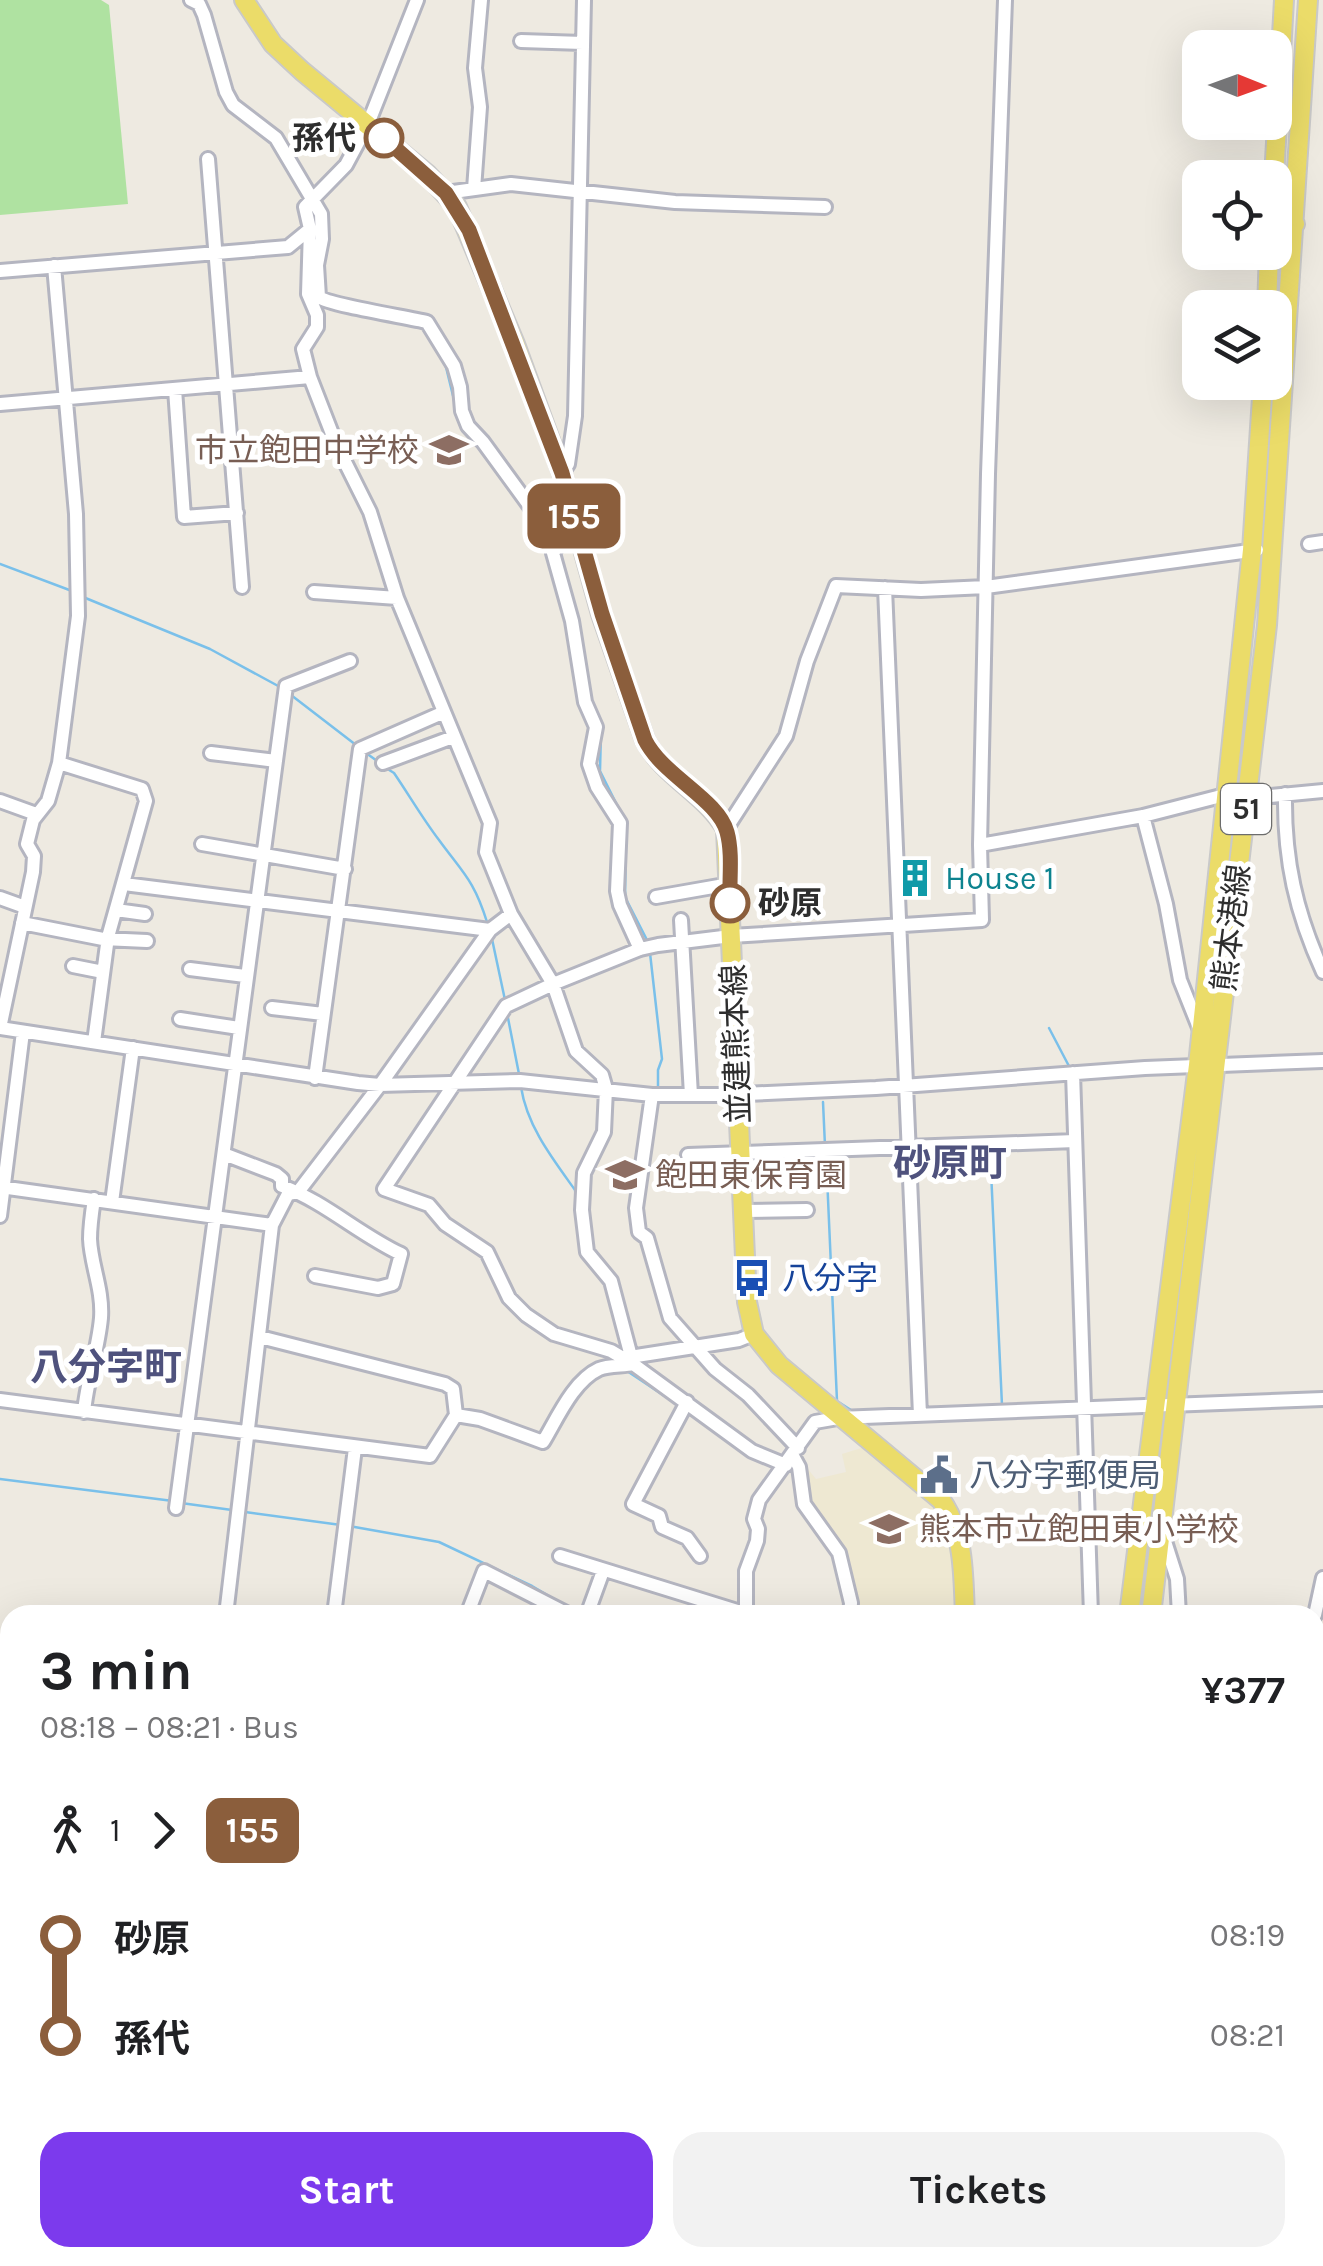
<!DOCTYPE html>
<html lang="en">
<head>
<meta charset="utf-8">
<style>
  :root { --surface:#fff; --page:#f2f2f2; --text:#202124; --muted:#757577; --accent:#7c3aed }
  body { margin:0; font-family:Karla,"Noto Sans JP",sans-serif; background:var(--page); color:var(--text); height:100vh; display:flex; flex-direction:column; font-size:38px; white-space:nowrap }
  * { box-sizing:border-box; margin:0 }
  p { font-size:32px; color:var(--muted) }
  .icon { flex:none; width:55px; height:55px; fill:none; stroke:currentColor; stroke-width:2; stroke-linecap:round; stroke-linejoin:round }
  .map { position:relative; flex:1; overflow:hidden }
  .sheet { position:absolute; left:0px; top:1605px; width:1325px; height:662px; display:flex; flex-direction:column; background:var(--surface); border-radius:30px 30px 0 0; box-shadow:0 10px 40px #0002 }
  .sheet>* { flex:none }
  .badge { padding:0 20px; border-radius:15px; font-size:35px; line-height:65px }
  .needle { width:65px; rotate:91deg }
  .buttons { position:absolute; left:1182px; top:30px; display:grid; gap:20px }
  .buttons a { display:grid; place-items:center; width:110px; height:110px; border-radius:20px; background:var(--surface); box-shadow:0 10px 40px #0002; font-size:50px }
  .map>.badge { position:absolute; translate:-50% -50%; box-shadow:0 0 0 5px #fff }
  .legs { display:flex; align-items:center; gap:15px; height:110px; padding:0 40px; font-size:32px }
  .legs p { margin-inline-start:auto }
  .summary { display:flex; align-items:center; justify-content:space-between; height:170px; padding:0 40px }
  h1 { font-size:55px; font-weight:700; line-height:75px }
  .action { display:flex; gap:20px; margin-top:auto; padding:20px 40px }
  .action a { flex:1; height:115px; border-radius:30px; background:var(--accent); color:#fff; font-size:40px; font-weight:700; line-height:115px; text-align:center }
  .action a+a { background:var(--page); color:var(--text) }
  ul { padding:0 40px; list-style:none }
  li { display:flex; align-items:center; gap:35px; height:100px; font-size:38px }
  li i { display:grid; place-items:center; width:15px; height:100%; margin:0 12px; background:currentColor }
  li i::after { content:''; width:25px; height:25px; margin:-12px; border:8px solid; border-radius:50%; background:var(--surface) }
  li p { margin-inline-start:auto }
  li:first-child i { background:linear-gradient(#0000 50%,currentColor 0) }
  li:last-child i { background:linear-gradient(currentColor 50%,#0000 0) }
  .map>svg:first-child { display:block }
</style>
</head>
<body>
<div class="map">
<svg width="1323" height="2266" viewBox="0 0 1323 2266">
  <rect width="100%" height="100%" fill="#eeeae1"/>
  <path fill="#eee8d2" d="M 871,1445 L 914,1478 L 949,1520 L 960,1615 L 855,1615 L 854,1587 L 809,1506 L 797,1456 L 816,1479 L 846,1472 L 842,1454 Z"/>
  <path fill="#afe2a1" d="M 0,0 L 101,0 L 109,5 L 128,204 L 0,215 Z"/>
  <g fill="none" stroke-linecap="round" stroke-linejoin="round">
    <path stroke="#7ac0ea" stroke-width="2.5" d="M 212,64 L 225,104
      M 324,307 L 340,310
      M 445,363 L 456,408
      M 474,441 L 487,458
      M 560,551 L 566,577
      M 0,564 L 72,591
      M 83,597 L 210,649 L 280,687
      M 581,639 L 587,675
      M 291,695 L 356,745
      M 601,731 L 600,771 L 625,821
      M 366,753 L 380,763
      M 386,768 L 394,773 C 409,795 423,819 439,840 C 463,873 474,880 487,922
      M 626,829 L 625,897 L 647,940
      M 492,939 L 505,1000
      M 650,953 L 662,1059 L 658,1070 L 658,1088
      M 507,1013 L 519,1074
      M 1049,1028 L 1071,1070
      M 521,1087 C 527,1126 552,1158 575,1190 L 576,1199
      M 823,1102 L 825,1146
      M 653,1133 L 657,1101
      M 915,1140 L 1072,1135
      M 883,1141 L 902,1140
      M 990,1150 L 1002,1405
      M 826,1154 L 837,1401 L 854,1412
      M 668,1325 L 682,1342
      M 627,1371 L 678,1405
      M 697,1418 L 743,1451
      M 0,1479 L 173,1501
      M 181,1503 L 232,1510
      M 245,1512 L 341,1525
      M 349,1526 L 439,1542 L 532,1586 L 564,1605
      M 1315,1632 L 1318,1619
      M 1315,2013 L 1323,2018
      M 1315,2065 L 1323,2085"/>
    <g stroke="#b4b5c0" stroke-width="18">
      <path id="minor" d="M 191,0 L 199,4 L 204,15 L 226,92 L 233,105 L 276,138 L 321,214 L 322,239 L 317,265 L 319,297 C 329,305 406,317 427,322 L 454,366 L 460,387 L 462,411 L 468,426 L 483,442 L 558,545 L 580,540
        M 417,0 L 368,124 L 346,165 L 305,207 L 310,229 L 308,294 L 317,315 L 317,327 L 303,349 L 310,377 L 336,444 L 370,512 L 397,598 L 490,823 L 486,852 L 511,914 L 553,984 L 576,1051 L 602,1075 L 606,1089 L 604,1132 L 584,1173 L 582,1210 L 587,1252 L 611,1281 L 633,1364 L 752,1451 L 786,1465
        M 521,41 L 583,43
        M 208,159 L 242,587
        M 474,189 L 480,107 L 475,68 L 481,0
        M 446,193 L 511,184 L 675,202 L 825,207
        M 0,271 L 288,247 L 310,229
        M 175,389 L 184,517 L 237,513
        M 0,404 L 310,377
        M 562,473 L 568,464 L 575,416 L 584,0
        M 1309,544 L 1323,542
        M 558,545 L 553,553 L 572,621 L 585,702 L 596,727 L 589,764 L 597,787 L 620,823 L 617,891 L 620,905 L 640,949
        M 885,588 L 920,1415
        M 314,592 L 397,598
        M 211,753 L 276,761
        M 59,763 L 142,789 L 146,801 L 108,937 L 94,1042
        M 383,763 L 453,737
        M 1285,794 C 1284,860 1296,913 1323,972
        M 0,801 L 36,814
        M 1143,816 L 1166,904 L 1180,980 L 1200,1030
        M 726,829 L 786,736 L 807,661 L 836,586 L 921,590 L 986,587 L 1257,550
        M 202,844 L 345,869
        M 980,845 L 1143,816 L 1225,795 L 1270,796 L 1323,791
        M 124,884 L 490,930
        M 656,897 L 730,884
        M 0,898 L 25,907
        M 116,910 L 145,914
        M 681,920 L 691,1095
        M 22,923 L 103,939 L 147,941
        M 73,966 L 103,972
        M 190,969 L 245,976
        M 272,1008 L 323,1014
        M 180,1019 L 239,1028
        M 0,1028 L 358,1083 L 380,1085 L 520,1081 L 652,1095 L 723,1095 L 876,1088 L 1145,1068 L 1323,1061
        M 0,1028 L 33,872 L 34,856 L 27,844 L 33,820 L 48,801 L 59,763 L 78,616 L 76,514 L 54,266
        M 1073,1073 L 1091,1615
        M 315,1078 L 360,749 L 442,713
        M 652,1095 L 636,1208 L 639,1232 L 647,1238 L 670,1318 L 715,1369 L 748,1395 L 798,1448
        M 224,1154 L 276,1174 L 282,1179 L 282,1186 C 325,1202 360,1235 401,1254 L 393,1284 L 378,1288 L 315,1276
        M 688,1155 L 1075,1141
        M 0,1187 L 272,1225
        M 112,1202 L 133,1048
        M 743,1211 L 807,1210
        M 0,1216 L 23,1032
        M 260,1337 L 445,1384 L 453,1389 L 456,1415
        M 630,1357 L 739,1340 L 754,1334
        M 633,1364 L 611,1351 L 554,1334 L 526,1315 L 509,1298 L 487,1252 L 445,1224 L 429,1205 L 384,1189 L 506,1006 L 553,984 L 640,949 L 658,945 L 731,936 L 982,920 L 980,845 L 988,474 L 1005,0
        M 0,1400 L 430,1456 L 456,1415 L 480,1419 L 543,1442 C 557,1419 573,1381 599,1369 C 608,1365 623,1366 633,1364
        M 687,1402 L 633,1504 L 659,1516 L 662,1527 L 687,1538 L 700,1556
        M 84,1412 C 87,1379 98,1351 101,1318 C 103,1289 91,1265 90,1239 C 90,1226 92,1212 94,1199
        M 793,1456 L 799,1467 L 804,1504 L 839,1553 L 851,1603 L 850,1615
        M 176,1508 L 286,686 L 350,661
        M 1163,1535 L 1177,1579 L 1179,1615
        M 560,1556 L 747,1614
        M 226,1615 L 272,1225 L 288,1194 L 298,1192 L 380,1085 L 490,930 L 511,914
        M 334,1615 L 355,1448
        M 467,1615 L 484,1571 L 570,1615
        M 587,1615 L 603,1571
        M 746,1615 L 746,1571 L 757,1541 L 758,1529 L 754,1519 L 759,1500 L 815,1422 L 838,1418 L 1323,1399
        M 1315,1615 L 1323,1578
        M 1315,1641 L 1320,1641 L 1315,1665
        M 0,1668 L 10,1669
        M 1315,1797 L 1323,1798
        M 1315,1993 L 1323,1999
        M 1315,2232 L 1323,2220
        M 1159,2258 L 1160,2266
        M 361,2266 L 362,2258
        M 586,2266 L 587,2258
        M 1137,2266 L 1137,2258
        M 1291,2266 L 1297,2258"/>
    </g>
    <g stroke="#c9c9c9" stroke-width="22">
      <path id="major" d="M 244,0 L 273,44 L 302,71 L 427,174 L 457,207 L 515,344 L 562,473 L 601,614 L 645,740 C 664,777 705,793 726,829 L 747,1302 L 754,1334 L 779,1365 L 941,1500 C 965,1534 963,1575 965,1615
        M 1274,178 L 1284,0
        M 1275,222 L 1295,224
        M 1267,308 L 1269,252
        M 1129,1615 L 1198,1065 L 1252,550 L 1263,382
        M 1151,1615 L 1267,625 L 1308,0
        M 1315,2136 L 1323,2143
        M 1128,2258 L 1128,2266
        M 1106,2266 L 1106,2258"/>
    </g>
    <use href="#minor" stroke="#fff" stroke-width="12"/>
    <use href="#major" stroke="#ebdc69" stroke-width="18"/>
  </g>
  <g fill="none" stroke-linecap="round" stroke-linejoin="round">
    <g stroke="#fff" stroke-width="22">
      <path id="line-1" d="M 384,138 L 446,193 L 469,230 L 562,473 L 602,614 L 645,740 C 663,776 718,799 727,832 C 733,854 729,880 730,903"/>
    </g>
    <use href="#line-1" stroke="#8b5e3c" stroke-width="15"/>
  </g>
  <defs>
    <g id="school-bare" transform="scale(3)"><path d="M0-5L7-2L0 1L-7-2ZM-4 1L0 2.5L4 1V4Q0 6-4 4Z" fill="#8d6e63" stroke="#fff" stroke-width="2.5" paint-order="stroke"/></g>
    <g id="building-bare" transform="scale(3)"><path d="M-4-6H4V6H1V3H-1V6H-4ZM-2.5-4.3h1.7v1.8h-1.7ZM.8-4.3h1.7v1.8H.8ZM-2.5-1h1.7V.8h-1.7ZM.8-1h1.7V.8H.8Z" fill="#0f9aa8" stroke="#fff" stroke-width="2.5" paint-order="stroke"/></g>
    <g id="bus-bare" transform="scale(3)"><path d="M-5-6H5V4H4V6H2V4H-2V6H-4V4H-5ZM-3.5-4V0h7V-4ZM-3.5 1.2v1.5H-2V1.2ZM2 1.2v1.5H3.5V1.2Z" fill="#1a4fb4" stroke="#fff" stroke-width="2.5" paint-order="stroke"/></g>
    <g id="civic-bare" transform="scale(3)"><path d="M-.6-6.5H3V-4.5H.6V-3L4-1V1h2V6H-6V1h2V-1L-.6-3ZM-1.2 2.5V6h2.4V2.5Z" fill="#5c6f8a" stroke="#fff" stroke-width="2.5" paint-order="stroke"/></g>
  </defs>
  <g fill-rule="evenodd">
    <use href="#school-bare" x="449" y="450"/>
    <use href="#building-bare" x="915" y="878"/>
    <use href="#school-bare" x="625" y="1175"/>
    <use href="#bus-bare" x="752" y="1278"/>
    <use href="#civic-bare" x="939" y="1475"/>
    <use href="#school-bare" x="889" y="1529"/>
  </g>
  <g fill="#fff" stroke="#8b5e3c" stroke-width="5">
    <circle cx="384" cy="138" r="18"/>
    <circle cx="730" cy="903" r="18"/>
  </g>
  <g text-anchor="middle" stroke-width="10" stroke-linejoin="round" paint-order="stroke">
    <rect fill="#fff" stroke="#6d6d6d" stroke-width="2.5" x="1221" y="784" width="50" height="50" rx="8"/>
    <g font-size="30" font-weight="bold" fill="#2e2e2e">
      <text x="1246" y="819">51</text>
    </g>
    <g font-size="32" font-weight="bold" fill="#2e2e2e" stroke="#fff" text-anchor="end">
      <text x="356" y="149">孫代</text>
      <text x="758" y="914" text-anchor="start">砂原</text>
    </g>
    <g font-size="32" fill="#785e54" stroke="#fff" text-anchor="start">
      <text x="419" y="461" text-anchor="end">市立飽田中学校</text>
      <text x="655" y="1186">飽田東保育園</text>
      <text x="919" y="1540">熊本市立飽田東小学校</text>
    </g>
    <g font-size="32" fill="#0d838f" stroke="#fff" text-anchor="start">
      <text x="945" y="889">House 1</text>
    </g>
    <g font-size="32" fill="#2e2e2e" stroke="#fff">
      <text transform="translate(1231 928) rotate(-83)" y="11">熊本港線</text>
      <text transform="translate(736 1044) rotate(-92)" y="11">並建熊本線</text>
    </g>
    <g font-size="32" fill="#164399" stroke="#fff" text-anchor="start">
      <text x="782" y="1289">八分字</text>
    </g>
    <g font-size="32" fill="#4e5e75" stroke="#fff" text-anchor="start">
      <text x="969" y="1486">八分字郵便局</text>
    </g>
    <g font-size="38" font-weight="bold" fill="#4f527d" stroke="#fff">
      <text x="950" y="1176">砂原町</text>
      <text x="106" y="1380">八分字町</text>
    </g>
  </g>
</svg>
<div class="buttons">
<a><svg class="needle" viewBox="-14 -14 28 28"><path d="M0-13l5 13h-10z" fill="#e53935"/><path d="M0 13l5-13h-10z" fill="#757577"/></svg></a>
<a><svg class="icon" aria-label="locate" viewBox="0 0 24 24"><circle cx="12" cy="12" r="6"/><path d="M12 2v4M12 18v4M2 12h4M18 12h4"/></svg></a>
<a><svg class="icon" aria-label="layers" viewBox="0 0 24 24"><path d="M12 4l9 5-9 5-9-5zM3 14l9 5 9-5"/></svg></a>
</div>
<b class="badge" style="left:574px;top:516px;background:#8b5e3c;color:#fff">155</b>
<section class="sheet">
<div class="summary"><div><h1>3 min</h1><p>08:18 – 08:21 · Bus</p></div><b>¥377</b></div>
<div class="legs"><svg class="icon" aria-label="walk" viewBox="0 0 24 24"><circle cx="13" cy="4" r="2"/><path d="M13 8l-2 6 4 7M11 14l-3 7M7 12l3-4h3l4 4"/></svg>1<svg class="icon" aria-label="forward" viewBox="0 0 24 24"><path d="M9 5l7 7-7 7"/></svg><b class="badge" style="background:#8b5e3c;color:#fff">155</b></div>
<ul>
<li><i style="color:#8b5e3c"></i><b>砂原</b><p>08:19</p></li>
<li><i style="color:#8b5e3c"></i><b>孫代</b><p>08:21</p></li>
</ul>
<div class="action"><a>Start</a><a>Tickets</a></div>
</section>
</div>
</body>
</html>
